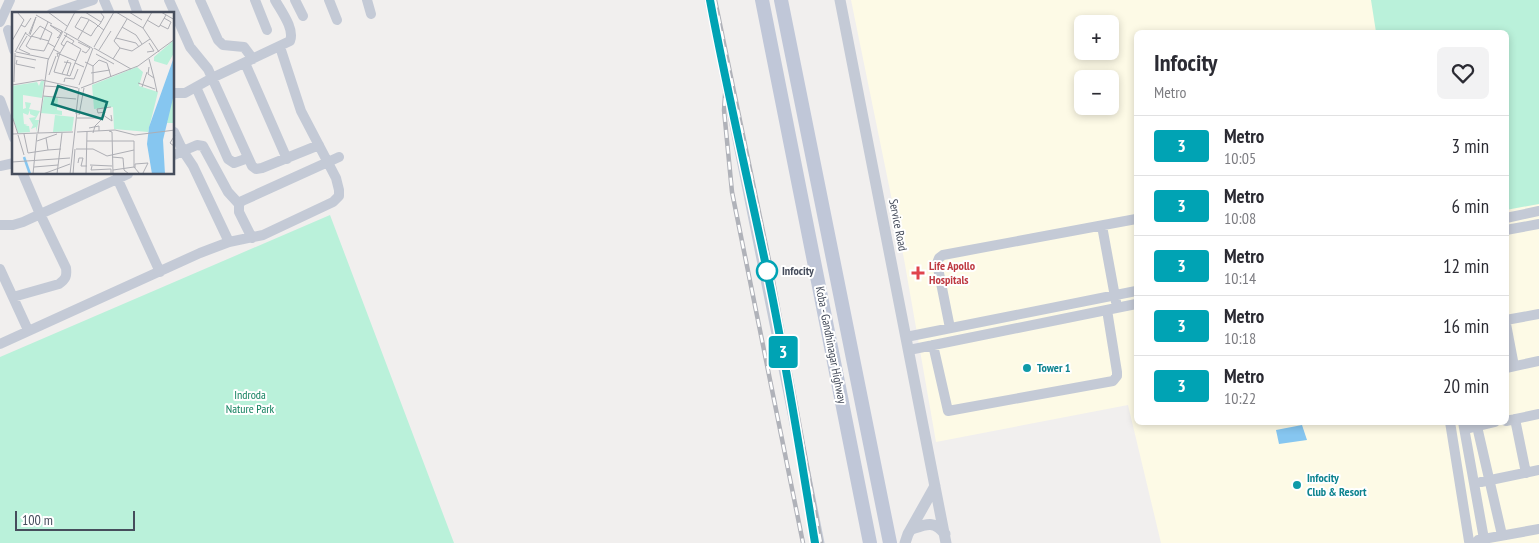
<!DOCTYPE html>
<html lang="en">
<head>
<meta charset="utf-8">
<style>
  :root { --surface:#fff; --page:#f2f2f3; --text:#2b2b33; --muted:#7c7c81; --line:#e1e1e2 }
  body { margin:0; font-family:"PT Sans Narrow",sans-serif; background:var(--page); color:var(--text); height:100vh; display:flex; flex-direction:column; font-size:19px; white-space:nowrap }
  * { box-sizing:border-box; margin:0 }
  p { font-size:16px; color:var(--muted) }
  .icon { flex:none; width:28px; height:28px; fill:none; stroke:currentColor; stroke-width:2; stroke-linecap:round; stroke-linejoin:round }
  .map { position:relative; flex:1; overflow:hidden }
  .panel { position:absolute; left:1134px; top:30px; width:375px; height:395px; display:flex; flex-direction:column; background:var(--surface); border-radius:8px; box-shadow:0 2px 8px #0003 }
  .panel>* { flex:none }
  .badge { padding:0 10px; border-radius:4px; font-size:18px; line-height:32px }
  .controls { position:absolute; left:1074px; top:15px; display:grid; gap:10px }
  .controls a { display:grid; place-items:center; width:45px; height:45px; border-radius:8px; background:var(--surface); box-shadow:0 2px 8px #0003; font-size:25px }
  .scale { position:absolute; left:15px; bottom:12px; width:120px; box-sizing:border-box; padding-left:5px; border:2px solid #464d5c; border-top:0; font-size:14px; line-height:18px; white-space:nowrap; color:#464d5c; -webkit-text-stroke:4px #fff; paint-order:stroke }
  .map>.badge { position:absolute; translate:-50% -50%; box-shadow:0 0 0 2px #fff }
  .round { display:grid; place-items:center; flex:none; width:52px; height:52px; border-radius:8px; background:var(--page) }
  .head { display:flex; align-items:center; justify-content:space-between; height:85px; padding:0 20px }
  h1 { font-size:24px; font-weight:700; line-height:38px }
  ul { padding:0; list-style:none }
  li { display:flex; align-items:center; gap:15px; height:60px; padding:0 20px; border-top:1px solid var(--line) }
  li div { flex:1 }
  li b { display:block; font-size:19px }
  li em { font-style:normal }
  li .badge { min-width:55px; font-weight:700; text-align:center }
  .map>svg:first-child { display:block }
</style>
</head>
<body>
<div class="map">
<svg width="1539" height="543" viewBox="0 0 1539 543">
  <rect width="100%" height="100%" fill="#f1efee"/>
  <path fill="#fdfae6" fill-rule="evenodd" d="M 851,0 L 1539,0 L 1539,543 L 1161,543 L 1128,405 L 936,442 L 904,259 ZM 1082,24 L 1110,24 L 1110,51 L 1082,51 ZM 1136,32 L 1506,32 L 1506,422 L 1136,422 ZM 1082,79 L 1110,79 L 1110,106 L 1082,106 Z"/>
  <path fill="#baf1da" d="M 1371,0 L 1539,0 L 1539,204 L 1506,210 L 1506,32 L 1376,32 Z
    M 330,215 L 454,543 L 0,543 L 0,357 Z"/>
  <path fill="#86c6f0" d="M 1302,425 L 1307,440 L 1279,444 L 1276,430 Z"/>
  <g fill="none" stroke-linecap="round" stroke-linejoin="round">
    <path stroke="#c4cad6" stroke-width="10" d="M 104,0 L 110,14
      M 133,0 L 138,14
      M 169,0 L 190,47 L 208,69 L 252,166 L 256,169 L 262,168 L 319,145
      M 200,0 L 218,40 L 223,45 L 244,47 L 253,59
      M 255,0 L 267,30
      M 295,0 L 303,16
      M 329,0 L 337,20
      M 367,0 L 371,14
      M 51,14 L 93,0
      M 0,22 L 10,0
      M 8,30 L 14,50
      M 245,63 L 287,159
      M 196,87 L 228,159 L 234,163 L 248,158
      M 174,93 L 185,93 L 212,78 L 290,41 C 295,29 281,11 275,0
      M 0,100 L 14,138
      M 174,132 L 183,151 L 197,145 L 203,146 L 228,192 L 239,204
      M 0,166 L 14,163
      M 117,178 L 160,272
      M 1506,218 L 1539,211
      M 0,225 L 13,225 L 23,222 L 128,174
      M 1102,226 L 1116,302
      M 1506,230 L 1539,224
      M 252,238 L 239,212 L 239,204 L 242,201 L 339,157
      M 229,242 L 263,235 L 333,202 L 339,196 L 339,190 L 336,178 L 301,111 L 280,47
      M 0,269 L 28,330
      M 13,297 L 59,284 C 66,279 67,276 66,268 L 40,214 L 23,174
      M 1506,320 L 1539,314
      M 1506,324 L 1514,366
      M 950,328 L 937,263 L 939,258 L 943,255 L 1136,219
      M 906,337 L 1136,291
      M 0,344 L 200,253 L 229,242 L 193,166 L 183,151 L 174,155
      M 933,345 L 948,411 L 1113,381 L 1117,376 L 1117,372 L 1107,310
      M 909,350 L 1136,304
      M 1506,368 L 1539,361
      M 1515,419 L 1526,473
      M 1506,421 L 1539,414
      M 1450,422 L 1469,541 L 1471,543
      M 1463,422 L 1484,539 L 1482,543
      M 1476,422 L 1502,535
      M 1470,428 L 1495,422
      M 1481,482 L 1539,470
      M 1478,540 L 1539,529"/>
    <path stroke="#c4cad6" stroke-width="11" d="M 710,0 L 819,543
      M 840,0 L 946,543
      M 912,529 C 926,524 934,520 945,534
      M 905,543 L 908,534 L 935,486"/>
    <path stroke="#c0c7d8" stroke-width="14" d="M 762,0 L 870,543
      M 781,0 L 890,543"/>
    <g stroke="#b0b2b9" stroke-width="4.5">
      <path id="rail" d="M 715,0 L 771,270 L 821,543
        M 726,82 L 724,110 L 732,192 L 803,543"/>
    </g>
    <use href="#rail" stroke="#fff" stroke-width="2.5" stroke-dasharray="8" stroke-linecap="butt"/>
  </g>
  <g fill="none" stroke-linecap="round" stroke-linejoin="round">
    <g stroke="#fff" stroke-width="11">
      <path id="line" d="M 710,0 C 727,91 748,180 767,271 C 786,361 800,452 815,543"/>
    </g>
    <use href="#line" stroke="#00a3b4" stroke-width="8"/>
  </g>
  <circle fill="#fff" stroke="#00a3b4" stroke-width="2.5" cx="767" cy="271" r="10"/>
  <path fill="#e0444e" stroke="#fff" stroke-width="2" d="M915.5 265.5h5v5h5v5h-5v5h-5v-5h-5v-5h5z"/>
  <g fill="#0f9aa8" stroke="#fff" stroke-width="2">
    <circle cx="1027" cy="368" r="5"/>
    <circle cx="1297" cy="485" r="5"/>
  </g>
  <g text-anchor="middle" stroke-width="4" stroke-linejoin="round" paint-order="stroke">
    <g font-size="12" fill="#464d5c" stroke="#fff">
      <text transform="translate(898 225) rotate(79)" y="4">Service Road</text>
      <text transform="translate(831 345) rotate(79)" y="4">Koba - Gandhinagar Highway</text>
    </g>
    <g font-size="12" font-weight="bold" fill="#be3a42" stroke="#fff" text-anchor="start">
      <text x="929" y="270">Life Apollo<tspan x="929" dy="14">Hospitals</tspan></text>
    </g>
    <g font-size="12" font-weight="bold" fill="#464d5c" stroke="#fff" text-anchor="start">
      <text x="782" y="275">Infocity</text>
    </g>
    <g font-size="12" font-weight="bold" fill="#0d838f" stroke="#fff" text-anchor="start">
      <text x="1037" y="372">Tower 1</text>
      <text x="1307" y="482">Infocity<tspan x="1307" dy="14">Club &amp; Resort</tspan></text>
    </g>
    <g font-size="12" fill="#13815f" stroke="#fff">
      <text x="250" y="399">Indroda<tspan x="250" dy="14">Nature Park</tspan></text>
    </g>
  </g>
  <g transform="translate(12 12)">
    <rect width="162" height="162" fill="#f1efee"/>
    <path d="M 162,28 L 162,41 L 155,53 L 142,49 L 142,45 ZM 125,55 L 131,60 L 127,74 L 146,80 L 136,120 L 102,117 L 101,95 L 82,97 L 80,73 ZM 29,69 L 32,69 L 30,86 L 11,83 L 11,97 L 14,96 L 13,90 L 19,91 L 17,97 L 28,99 L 23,108 L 27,108 L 24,120 L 24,115 L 19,117 L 21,113 L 17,106 L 24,105 L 18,102 L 18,98 L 16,103 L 11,101 L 12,112 L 16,113 L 13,114 L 17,114 L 18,120 L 6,121 L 0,103 L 0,74 L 25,70 L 27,74 ZM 162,82 L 162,111 L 155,111 L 158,91 ZM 32,84 L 46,86 L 45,98 L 50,99 L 50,103 L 29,101 ZM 43,103 L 62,105 L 60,119 L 41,120 Z" fill="#baf1da"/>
    <path d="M 162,45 L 162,82 L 151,128 L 153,162 L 140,162 L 135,132 L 137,115 Z" fill="#86c6f0"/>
    <path fill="none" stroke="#86c6f0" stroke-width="2.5" d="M 12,145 L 18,162"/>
    <path fill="none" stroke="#adaeb4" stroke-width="1" d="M 36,0 L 55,14M 73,0 L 89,10M 88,0 L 92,5 L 88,12 L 84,16 L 79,24 L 63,15 L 69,5 L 76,7 L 84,12 L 86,14 L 87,14 L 89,16 L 92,18M 104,0 L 131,16M 117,0 L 130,8M 149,0 L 163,8M 24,3 L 40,12M 135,8 L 147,15 L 154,3M 9,13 L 13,15 L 19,6M 148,13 L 156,17 L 159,10 L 152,6M 110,15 L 124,23 L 130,32M 131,16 L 147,40M 131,16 L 140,0M 53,19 L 63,0M 52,20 L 80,36M 13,21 L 19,25 L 28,14 L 40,21 L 36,31 L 43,35M 17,22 L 24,5 L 18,23M 52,23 L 62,29 L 60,32M 15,24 L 7,37 L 18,42M 19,24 L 37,29M 19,25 L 14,34 L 18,37 L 32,39 L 36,31M 45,25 L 46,26 L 50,19 L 38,13 L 49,21M 104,26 L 124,31 L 127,35M 66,27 L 77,8M 28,28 L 36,10M 0,29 L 12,8 L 5,0M 66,30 L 78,36 L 74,41 L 70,39M 52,34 L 49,32 L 55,22M 82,35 L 102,0M 82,36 L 119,57M 108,36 L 120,39 L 138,27M 41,37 L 48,41 L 42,60 L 58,64 L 63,51 L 72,55M 87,38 L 99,19M 3,40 L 14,20M 4,40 L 37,47M 135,40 L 142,39 L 137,31M 48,41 L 55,29 L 69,37 L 63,51M 84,42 L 102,52M 3,44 L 24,48M 46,45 L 45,41 L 64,49M 101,47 L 108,36 L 102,29 L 115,7M 137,47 L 142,66M 5,48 L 4,52 L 23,56M 52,50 L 59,51 L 55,63M 73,50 L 81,54 L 81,71M 81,54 L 87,48 L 95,51 L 99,65M 137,55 L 136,62 L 142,66 L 145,80M 79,61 L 98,58M 50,62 L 56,48M 37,63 L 44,44M 33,69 L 36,48 L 51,19M 2,70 L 3,41M 52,70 L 53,66 L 62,67 L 66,57M 126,71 L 143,77M 0,73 L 30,68 L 66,76M 67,73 L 81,36M 33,74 L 48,75M 130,75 L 135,60M 69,76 L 126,54 L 163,27M 31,84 L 64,87M 64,102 L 67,76M 67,103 L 72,76M 91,103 L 100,109 L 99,103M 0,104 L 6,122M 65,106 L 91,106 L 93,100 L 86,101 L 85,97 L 99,95M 77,116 L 87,114 L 87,119M 97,119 L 100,120 L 101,162M 65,120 L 103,118 L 123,123 L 163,118M 26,121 L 33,69M 26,121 L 61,120M 81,121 L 83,114 L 91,106M 0,122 L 26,121M 12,122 L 16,141 L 36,138M 6,123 L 12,143M 163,123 L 158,131 L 162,134 L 163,146M 34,126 L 36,138 L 49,137M 25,129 L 45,122M 75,129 L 122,129M 122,129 L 122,155 L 128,162M 64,137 L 81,137 L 95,144 L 122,138M 100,145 L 111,146 L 112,158 L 117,162M 0,150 L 58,146M 66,151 L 67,146 L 71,146 L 69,154 L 75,154M 78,153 L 100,154M 80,154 L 79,158 L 99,157 L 99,161M 22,155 L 46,153M 123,156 L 123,152 L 136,151 L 131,161M 101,158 L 122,155M 21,162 L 25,122M 31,162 L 58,152M 45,162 L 50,121M 58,162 L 65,100M 61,162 L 63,137M 74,162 L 75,120"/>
    <path fill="#0f766e" fill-opacity="0.15" stroke="#0f766e" stroke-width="2.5" d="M 46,74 L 95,90 L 90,107 L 40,92 Z"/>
    <rect width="162" height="162" fill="none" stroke="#464d5c" stroke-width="2.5"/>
  </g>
</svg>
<div class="controls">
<a>+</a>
<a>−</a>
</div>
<div class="scale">100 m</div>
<b class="badge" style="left:783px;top:352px;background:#00a3b4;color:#fff">3</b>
<section class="panel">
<div class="head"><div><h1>Infocity</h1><p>Metro</p></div><a class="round"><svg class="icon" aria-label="heart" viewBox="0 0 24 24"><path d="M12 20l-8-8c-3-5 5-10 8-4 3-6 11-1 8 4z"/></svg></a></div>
<ul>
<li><span class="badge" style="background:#00a3b4;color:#fff">3</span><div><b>Metro</b><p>10:05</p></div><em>3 min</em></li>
<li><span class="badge" style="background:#00a3b4;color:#fff">3</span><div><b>Metro</b><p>10:08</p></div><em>6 min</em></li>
<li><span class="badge" style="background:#00a3b4;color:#fff">3</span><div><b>Metro</b><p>10:14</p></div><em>12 min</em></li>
<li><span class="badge" style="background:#00a3b4;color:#fff">3</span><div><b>Metro</b><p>10:18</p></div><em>16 min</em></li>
<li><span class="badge" style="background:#00a3b4;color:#fff">3</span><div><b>Metro</b><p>10:22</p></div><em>20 min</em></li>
</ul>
</section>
</div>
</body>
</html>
